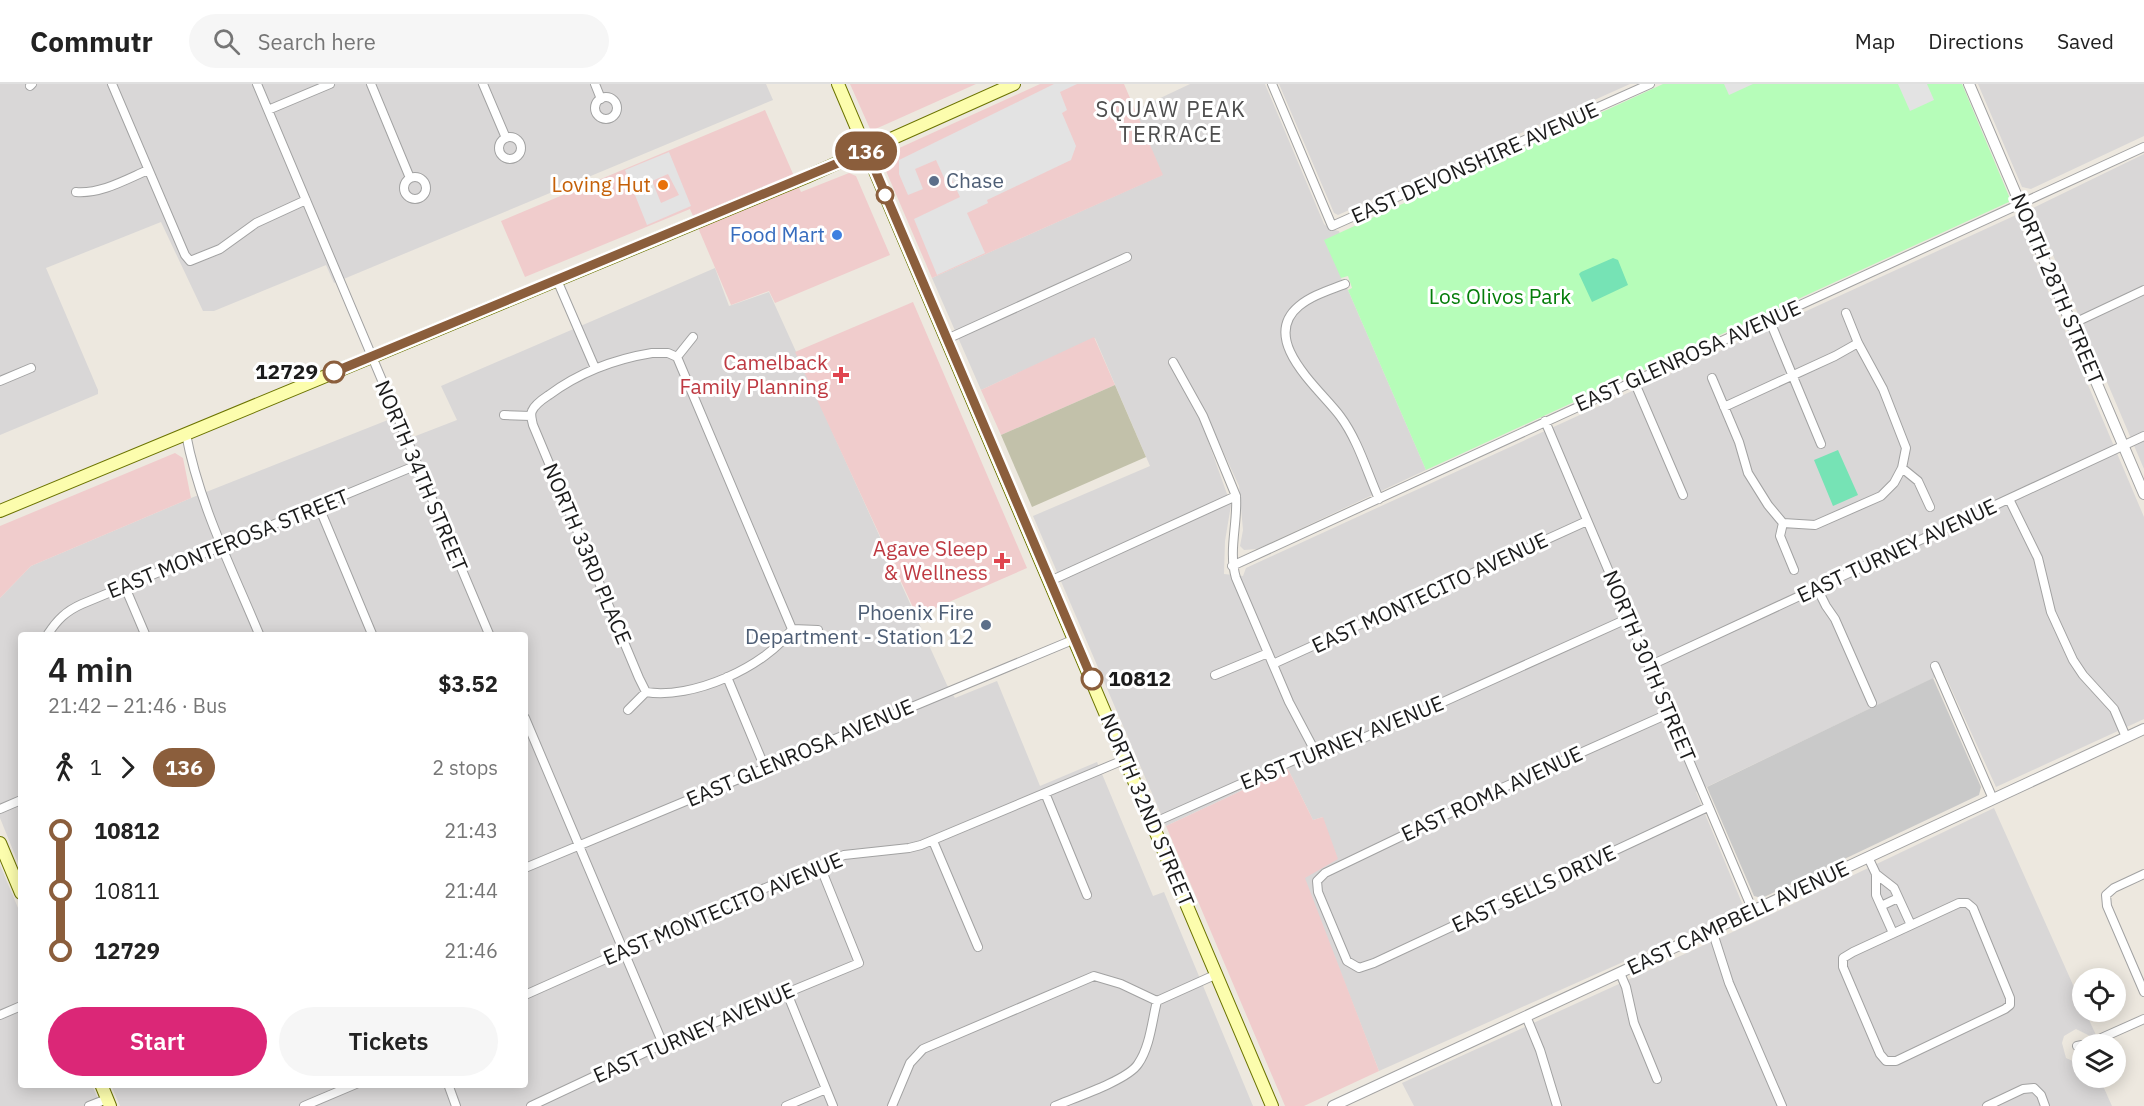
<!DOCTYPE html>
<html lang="en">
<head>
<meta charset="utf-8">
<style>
  :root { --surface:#fff; --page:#f6f6f6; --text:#222; --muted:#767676; --line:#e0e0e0; --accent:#db2777 }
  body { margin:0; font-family:"IBM Plex Sans",sans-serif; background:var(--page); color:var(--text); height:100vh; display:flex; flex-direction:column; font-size:22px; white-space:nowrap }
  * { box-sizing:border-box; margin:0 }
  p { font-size:20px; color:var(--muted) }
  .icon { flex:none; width:33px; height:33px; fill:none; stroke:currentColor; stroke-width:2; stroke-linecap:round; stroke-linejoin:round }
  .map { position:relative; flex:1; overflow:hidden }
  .side { position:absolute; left:18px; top:548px; width:510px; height:456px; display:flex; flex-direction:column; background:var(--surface); border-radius:6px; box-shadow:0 3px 15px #0003 }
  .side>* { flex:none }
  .badge { padding:0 12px; border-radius:20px; font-size:21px; line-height:39px }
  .buttons { position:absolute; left:2072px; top:884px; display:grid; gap:12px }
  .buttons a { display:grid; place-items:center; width:54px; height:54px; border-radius:50%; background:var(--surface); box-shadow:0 3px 15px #0003; font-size:30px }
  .map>.badge { position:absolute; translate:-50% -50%; box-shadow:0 0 0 3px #fff }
  .legs { display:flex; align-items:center; gap:9px; height:66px; padding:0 30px; font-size:20px }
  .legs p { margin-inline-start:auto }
  .overview { display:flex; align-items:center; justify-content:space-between; height:102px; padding:0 30px }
  h1 { font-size:33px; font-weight:600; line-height:45px }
  .cta { display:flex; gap:12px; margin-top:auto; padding:12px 30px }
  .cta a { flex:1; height:69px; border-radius:36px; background:var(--accent); color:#fff; font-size:24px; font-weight:600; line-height:69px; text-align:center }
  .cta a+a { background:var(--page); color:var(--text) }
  ul { padding:0 30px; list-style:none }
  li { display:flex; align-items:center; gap:21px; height:60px; font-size:22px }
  li i { display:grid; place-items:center; width:9px; height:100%; margin:0 8px; background:currentColor }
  li i::after { content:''; width:15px; height:15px; margin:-8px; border:4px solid; border-radius:50%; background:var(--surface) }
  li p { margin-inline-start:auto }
  li:first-child i { background:linear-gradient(#0000 50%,currentColor 0) }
  li:last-child i { background:linear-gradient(currentColor 50%,#0000 0) }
  header { display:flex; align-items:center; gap:36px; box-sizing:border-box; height:84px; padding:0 30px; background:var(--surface); border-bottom:2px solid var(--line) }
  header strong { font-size:28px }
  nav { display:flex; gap:33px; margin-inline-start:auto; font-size:21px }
  .search { width:420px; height:54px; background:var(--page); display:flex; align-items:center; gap:15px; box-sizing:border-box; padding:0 21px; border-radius:33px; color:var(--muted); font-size:22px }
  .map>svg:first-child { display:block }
</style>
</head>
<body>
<header>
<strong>Commutr</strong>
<div class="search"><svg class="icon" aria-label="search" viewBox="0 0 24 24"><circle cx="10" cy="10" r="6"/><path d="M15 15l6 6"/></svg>Search here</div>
<nav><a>Map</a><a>Directions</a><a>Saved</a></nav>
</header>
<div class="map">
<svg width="2144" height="1022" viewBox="0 0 2144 1022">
  <rect width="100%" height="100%" fill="#ede8df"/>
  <path fill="#d9d7d7" d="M 0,0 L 766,0 L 773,16 L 334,199 L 326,181 L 214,227 L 203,227 L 161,138 L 46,184 L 98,306 L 98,310 L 0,351 Z
    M 1190,0 L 1265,0 L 1324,140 L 1330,145 L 1339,147 L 1340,150 L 1341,194 L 1348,206 L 1426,386 L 1257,465 L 1244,466 L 1240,462 L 1243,446 L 1239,402 L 1216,352 L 1208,357 L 1231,421 L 1225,457 L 1224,490 L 1243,492 L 1246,484 L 2016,131 L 2144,433 L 2144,635 L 1996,703 L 1944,589 L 1696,708 L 1744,824 L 1379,987 L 1304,794 L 1323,733 L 1313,736 L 1288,685 L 1166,742 L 1033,432 L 1150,382 L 1095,254 L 981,306 L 932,194 L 1162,91 L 1135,26 Z
    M 1279,0 L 1630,0 L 1338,131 L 1334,129 Z
    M 1978,0 L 2144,0 L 2144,52 L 2031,105 L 2022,103 Z
    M 2144,70 L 2144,385 L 2033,124 Z
    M 715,184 L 729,222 L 769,208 L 947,601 L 955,614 L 997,597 L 1040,702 L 1097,678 L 1153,812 L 1164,808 L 1253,1022 L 120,1022 L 111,1001 L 525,1000 L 525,550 L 21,550 L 21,786 L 0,734 L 0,514 L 31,482 L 191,414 L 403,330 L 413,353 L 457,336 L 441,302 Z
    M 1994,724 L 2082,921 L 2082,927 L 2085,927 L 2096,951 L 2090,952 L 2076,945 L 2064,952 L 2062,959 L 2066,974 L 2075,978 L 2082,976 L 2082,993 L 2099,993 L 2112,1022 L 1414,1022 L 1402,999 L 1759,836 Z
    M 0,781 L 21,831 L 21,1000 L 92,1001 L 101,1022 L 0,1022 Z"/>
  <path fill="#f0cccc" d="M 850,0 L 976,0 L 871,47 Z
    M 1040,0 L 1124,0 L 1163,91 L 932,194 L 886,87 L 886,70 Z
    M 765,26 L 801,108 L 849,89 L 856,92 L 890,171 L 775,219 L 769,207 L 731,221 L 690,125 L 525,193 L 501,137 Z
    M 913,218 L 1027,484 L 917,532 L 795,268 Z
    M 1094,253 L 1115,301 L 1001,351 L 981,306 Z
    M 175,369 L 183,374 L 191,414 L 31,482 L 0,514 L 0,442 Z
    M 1288,685 L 1313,736 L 1323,733 L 1338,775 L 1305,794 L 1379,987 L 1304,1022 L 1285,1022 L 1166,742 Z"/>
  <path fill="#c9c9c9" d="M 1933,594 L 1981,703 L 1979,711 L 1762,814 L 1754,812 L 1707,703 Z"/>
  <path fill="#c2c1aa" d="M 1115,301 L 1146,373 L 1032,423 L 1001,351 Z"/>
  <path fill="#b6fdb9" d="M 1663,0 L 1962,0 L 2011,117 L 1426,386 L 1348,206 L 1352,204 L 1348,192 L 1341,194 L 1324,156 Z"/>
  <path fill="#76e3b5" d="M 1613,174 L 1618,176 L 1628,201 L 1592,218 L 1579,190 L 1581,188 Z
    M 1838,366 L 1858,411 L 1833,422 L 1814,376 Z"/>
  <path fill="#e3e3e3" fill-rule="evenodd" d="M 1054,0 L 1077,0 L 1060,8 L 1067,26 L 1062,29 L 1076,62 L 1071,76 L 987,116 L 988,119 L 967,129 L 985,169 L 937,191 L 914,135 L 960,113 L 952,96 L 946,98 L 936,76 L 915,85 L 923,105 L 908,111 L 899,90 L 899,76 Z
    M 1724,0 L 1753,0 L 1729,11 Z
    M 1898,0 L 1927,0 L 1934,16 L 1910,27 Z
    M 669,68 L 691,122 L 647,141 L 625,86 ZM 668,90 L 679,111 L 661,119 L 652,97 Z"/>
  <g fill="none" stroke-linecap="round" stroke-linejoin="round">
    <g stroke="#a2a2a2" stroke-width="10">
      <path id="minor" d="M 112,0 L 185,171 L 190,177 L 220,165 L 256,139 L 306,116
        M 257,0 L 489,550
        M 371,0 L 410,94
        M 483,0 L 506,54
        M 595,0 L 601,15
        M 1272,0 L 1332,142 L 1650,0
        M 30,2 L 32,0
        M595 24a11 11 0 1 1 22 0a11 11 0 1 1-22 0Z
        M 268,26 L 330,0
        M499 64a11 11 0 1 1 22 0a11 11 0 1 1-22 0Z
        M404 104a11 11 0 1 1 22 0a11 11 0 1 1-22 0Z
        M 76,108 C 101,110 125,96 148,86
        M 557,196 L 595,284
        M 1345,200 C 1330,206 1312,211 1299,222 C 1258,256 1321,306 1340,332 C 1358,356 1367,388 1379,415
        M 1846,229 L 1858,259 L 1883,305 L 1906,364 L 1902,384 L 1918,397 L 1930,423
        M 1769,235 L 1821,360
        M 2072,240 L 2144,206
        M 947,255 L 1127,173
        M 652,269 L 668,269 L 677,273 L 792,545 C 766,583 691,616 646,608 L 639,594 L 533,341 C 532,336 530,331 532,327 C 535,320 543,315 549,311 C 580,288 615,275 652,269 Z
        M 677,273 L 693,253
        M 1173,278 L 1203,332 L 1236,412 C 1238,439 1228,467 1236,494 L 1289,618 L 1316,669
        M 1712,294 L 1739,358 L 1748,389 L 1768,421 L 1783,439
        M 0,297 L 31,284
        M 1634,297 L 1683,411
        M 1724,323 L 1835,272 L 1858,259
        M 504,331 L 531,332
        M 1545,337 L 1753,827
        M 186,350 C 199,420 232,485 259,550
        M 2009,415 L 2038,474 L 2051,528 L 2073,576 L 2083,591 L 2114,625 L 2126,653
        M 319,423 L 372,550
        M 1783,439 L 1815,441 L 1881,412 L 1894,399 L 1902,384
        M 1783,439 L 1780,452 L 1794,486
        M 1232,482 L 2144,63
        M 1050,497 L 1236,412
        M 125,503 L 145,550
        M 1817,504 L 1826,522 L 1835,535 L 1872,619
        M 792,545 L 818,546
        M 48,550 C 57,536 66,527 82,520 L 417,381
        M 1273,580 L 1587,437
        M 1649,582 L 2144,352
        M 1935,582 L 1993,715
        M 1215,591 L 1268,569
        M 727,593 L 765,684
        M 628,626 L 646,608
        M 1670,629 L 1502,704 L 1325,789 L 1317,797 L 1318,808 L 1347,877 L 1359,884 L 1374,879 L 1708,723
        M 525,634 L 663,960
        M 1045,709 L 1087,811
        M 0,725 L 21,716
        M 1153,739 L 1310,669 L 1348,661 L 1629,534
        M 933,757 L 978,863
        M 1868,773 L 1876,790 L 1876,811 L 1893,849
        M 525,784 L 1075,555
        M 1876,790 L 1894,804 L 1911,841
        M 2144,790 L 2114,804 L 2106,811 L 2107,822 L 2144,908
        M 1959,819 L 1967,819 L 1973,824 L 2010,914 L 2010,921 L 2005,925 L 1896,977 L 1886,977 L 1880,970 L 1843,883 L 1843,874 L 1853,868 Z
        M 1881,822 L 1898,814
        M 1712,846 L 1729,899 L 1782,1022
        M 1620,889 L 1626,903 L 1634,939 L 1657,995
        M 787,909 L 833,1022
        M 525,911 L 610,873 L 634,859 L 844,771 L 909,764 L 921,761 L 1126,675
        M 0,931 L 21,922
        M 1526,932 L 1540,966 L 1557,1022
        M 2088,960 L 2144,935
        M 2077,962 L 2082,961
        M 448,1000 L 456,1022
        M 89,1022 L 107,1015
        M 304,1022 L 356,1000
        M 531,1022 L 663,960 L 859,879 L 820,782
        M 786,1022 L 826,1005
        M 892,1022 L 910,979 L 923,965 L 1094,892 L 1121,900 L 1157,917 L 1217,890
        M 1055,1022 C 1074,1014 1128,996 1138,980 C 1150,963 1152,937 1157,917
        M 1987,1022 L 2023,1005 L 2034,1004 L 2041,1011 L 2045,1022"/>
    </g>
    <g stroke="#a2a2a2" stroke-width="12">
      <path id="tertiary" d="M 1969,0 L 2144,410
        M 1333,1022 L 2144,645"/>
    </g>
    <g stroke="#6b7300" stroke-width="14">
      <path id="secondary" d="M 838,0 L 1272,1022
        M 0,427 L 806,93 L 1014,0
        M 0,759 L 21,809
        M 101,1000 L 110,1022"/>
    </g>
    <use href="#minor" stroke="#fff" stroke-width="8"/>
    <use href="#tertiary" stroke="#fff" stroke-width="10"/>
    <use href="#secondary" stroke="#fcfdad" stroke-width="12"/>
  </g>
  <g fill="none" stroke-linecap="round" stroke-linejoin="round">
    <g stroke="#fff" stroke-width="14">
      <path id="line-1" d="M 334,288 L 867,67 L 1092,595"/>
    </g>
    <use href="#line-1" stroke="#8b5e3c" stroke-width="9"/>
  </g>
  <g fill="#5c6f8a" stroke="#fff" stroke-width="2">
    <circle cx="934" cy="97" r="6"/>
    <circle cx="986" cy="541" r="6"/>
  </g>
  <circle fill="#e8710a" stroke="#fff" stroke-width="2" cx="663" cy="101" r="6"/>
  <g fill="#fff" stroke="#8b5e3c" stroke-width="3">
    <circle cx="885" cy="111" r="8"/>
    <circle cx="334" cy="288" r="10"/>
    <circle cx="1092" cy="595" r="10"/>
  </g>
  <circle fill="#3f7fe0" stroke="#fff" stroke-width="2" cx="837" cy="151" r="6"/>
  <g fill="#e0444e" stroke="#fff" stroke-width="2">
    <path d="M838 282h6v6h6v6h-6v6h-6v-6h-6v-6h6z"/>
    <path d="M999 468h6v6h6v6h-6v6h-6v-6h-6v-6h6z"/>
  </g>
  <g text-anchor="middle" stroke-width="6" stroke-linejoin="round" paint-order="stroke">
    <g font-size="21" fill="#1b1b1b" stroke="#fff">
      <text transform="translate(1475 79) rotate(-24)" y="7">EAST DEVONSHIRE AVENUE</text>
      <text transform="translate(2057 205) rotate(67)" y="7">NORTH 28TH STREET</text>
      <text transform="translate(1688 272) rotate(-24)" y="7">EAST GLENROSA AVENUE</text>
      <text transform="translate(421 392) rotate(67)" y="7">NORTH 34TH STREET</text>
      <text transform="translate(228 460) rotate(-22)" y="7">EAST MONTEROSA STREET</text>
      <text transform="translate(1897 467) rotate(-25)" y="7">EAST TURNEY AVENUE</text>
      <text transform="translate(587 470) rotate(67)" y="7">NORTH 33RD PLACE</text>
      <text transform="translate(1430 509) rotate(-25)" y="7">EAST MONTECITO AVENUE</text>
      <text transform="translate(1649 582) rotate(67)" y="7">NORTH 30TH STREET</text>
      <text transform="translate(1342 659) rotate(-22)" y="7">EAST TURNEY AVENUE</text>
      <text transform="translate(800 669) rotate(-23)" y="7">EAST GLENROSA AVENUE</text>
      <text transform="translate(1492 710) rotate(-25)" y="7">EAST ROMA AVENUE</text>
      <text transform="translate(1147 726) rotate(67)" y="7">NORTH 32ND STREET</text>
      <text transform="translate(1534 805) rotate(-25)" y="7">EAST SELLS DRIVE</text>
      <text transform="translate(723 825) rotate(-23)" y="7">EAST MONTECITO AVENUE</text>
      <text transform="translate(1738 834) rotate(-25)" y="7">EAST CAMPBELL AVENUE</text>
      <text transform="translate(694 949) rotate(-24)" y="7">EAST TURNEY AVENUE</text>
    </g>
    <g font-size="21" fill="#4e5e75" stroke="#fff" text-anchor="start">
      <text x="946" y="104">Chase</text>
      <text x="974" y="536" text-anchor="end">Phoenix Fire<tspan x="974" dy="24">Department - Station 12</tspan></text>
    </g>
    <g font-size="21" fill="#c56008" stroke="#fff" text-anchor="end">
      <text x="651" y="108">Loving Hut</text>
    </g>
    <g font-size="21" fill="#366cbe" stroke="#fff" text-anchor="end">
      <text x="825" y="158">Food Mart</text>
    </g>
    <g font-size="21" fill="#047d09" stroke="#fff">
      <text x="1500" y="220">Los Olivos Park</text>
    </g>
    <g font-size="21" fill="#be3a42" stroke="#fff" text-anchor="end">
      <text x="828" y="286">Camelback<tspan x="828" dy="24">Family Planning</tspan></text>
      <text x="988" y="472">Agave Sleep<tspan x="988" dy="24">&amp; Wellness</tspan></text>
    </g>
    <g font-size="21" font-weight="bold" fill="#1b1b1b" stroke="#fff" text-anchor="end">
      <text x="318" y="295">12729</text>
      <text x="1108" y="602" text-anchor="start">10812</text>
    </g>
    <g font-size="22" letter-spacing="1.5" fill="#4e4e4e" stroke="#fff">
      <text x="1171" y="33">SQUAW PEAK<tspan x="1171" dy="25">TERRACE</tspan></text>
    </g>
  </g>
</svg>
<div class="buttons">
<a><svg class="icon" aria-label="locate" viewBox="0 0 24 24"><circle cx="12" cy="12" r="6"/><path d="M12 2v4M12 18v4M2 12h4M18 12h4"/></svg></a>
<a><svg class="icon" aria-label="layers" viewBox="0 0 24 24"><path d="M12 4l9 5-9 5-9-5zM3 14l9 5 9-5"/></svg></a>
</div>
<b class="badge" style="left:866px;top:67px;background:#8b5e3c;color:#fff">136</b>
<section class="side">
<div class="overview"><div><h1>4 min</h1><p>21:42 – 21:46 · Bus</p></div><b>$3.52</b></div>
<div class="legs"><svg class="icon" aria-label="walk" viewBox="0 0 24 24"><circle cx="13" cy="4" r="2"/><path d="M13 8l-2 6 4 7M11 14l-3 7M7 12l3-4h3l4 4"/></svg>1<svg class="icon" aria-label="forward" viewBox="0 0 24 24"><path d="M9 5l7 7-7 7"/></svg><b class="badge" style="background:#8b5e3c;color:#fff">136</b><p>2 stops</p></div>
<ul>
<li><i style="color:#8b5e3c"></i><b>10812</b><p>21:43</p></li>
<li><i style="color:#8b5e3c"></i><span>10811</span><p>21:44</p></li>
<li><i style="color:#8b5e3c"></i><b>12729</b><p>21:46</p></li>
</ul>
<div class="cta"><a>Start</a><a>Tickets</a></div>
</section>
</div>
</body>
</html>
